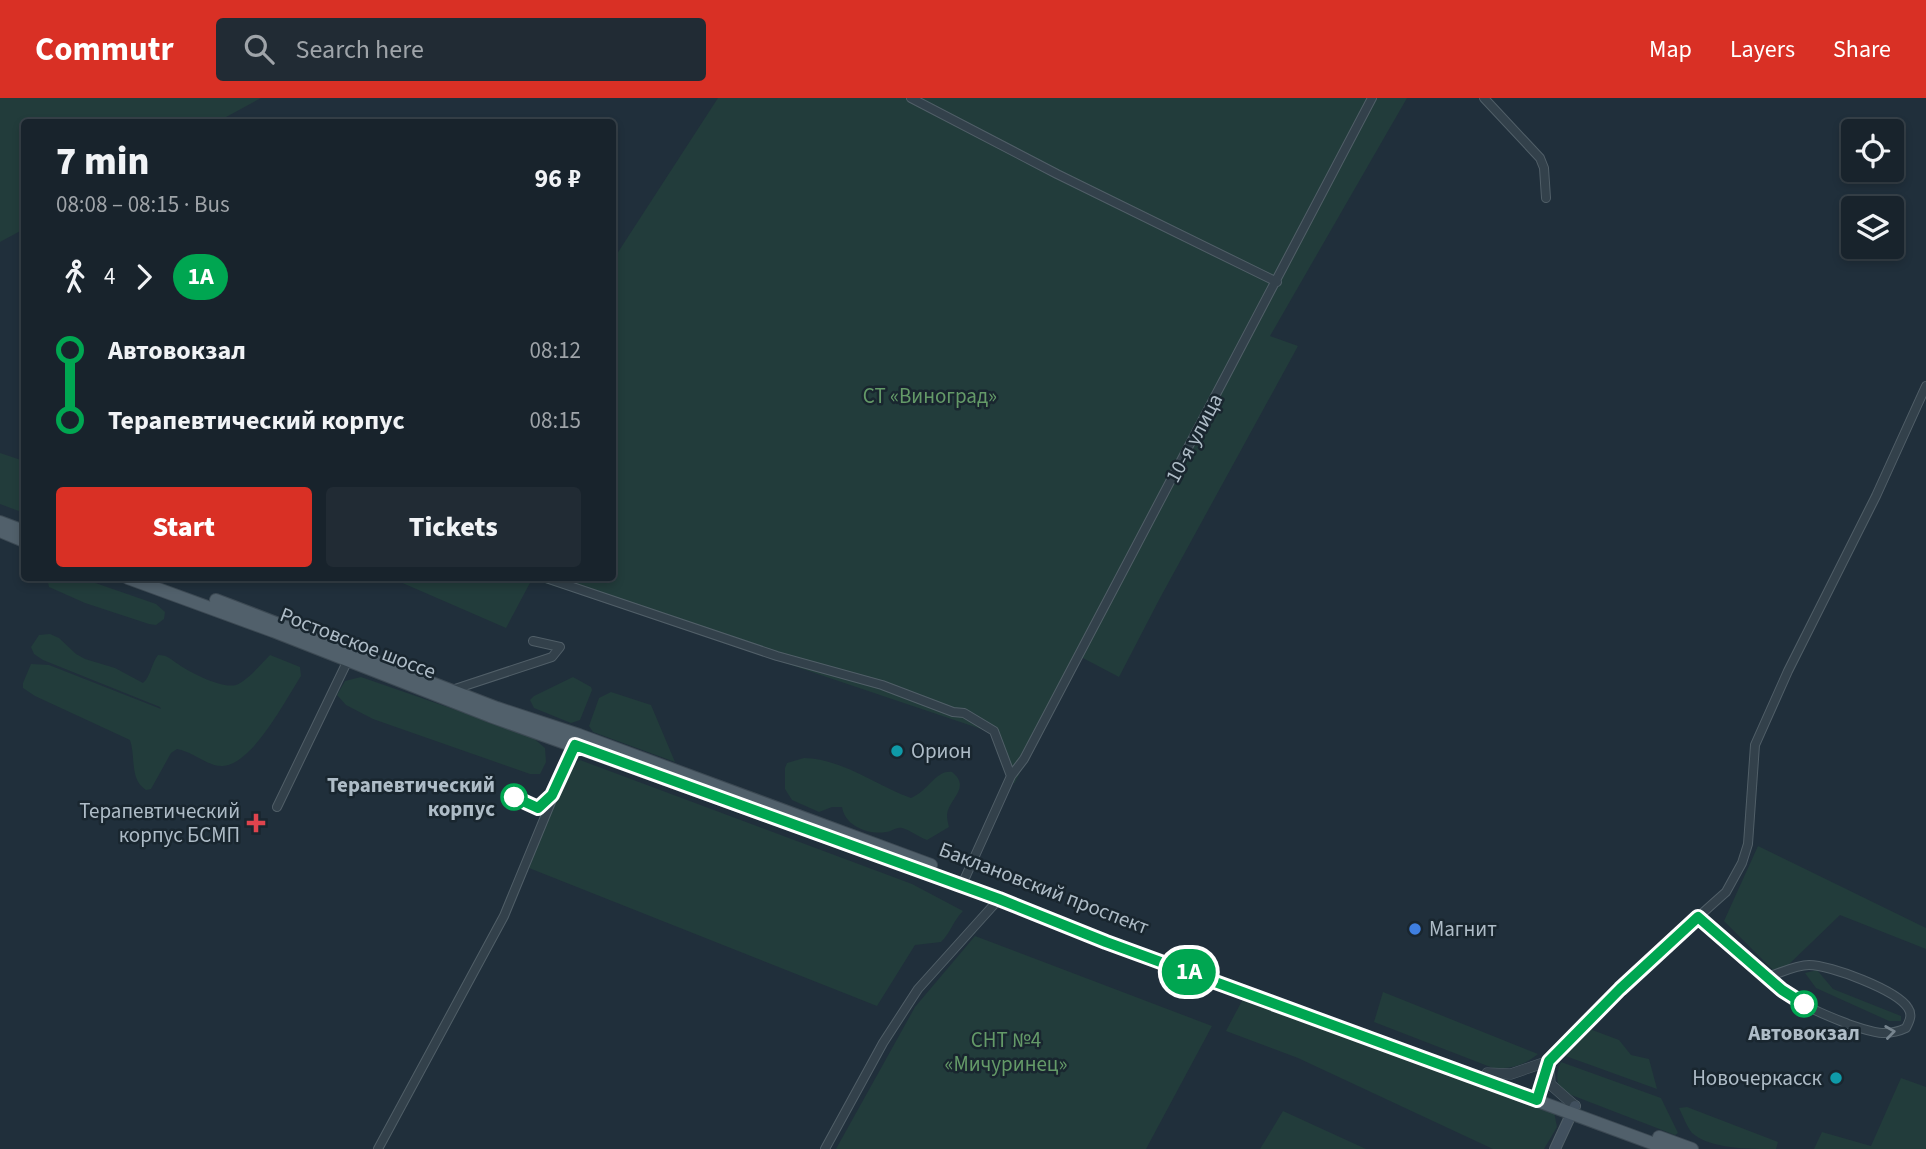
<!DOCTYPE html>
<html lang="en">
<head>
<meta charset="utf-8">
<style>
  :root { --surface:#18232c; --page:#212b34; --text:#f1f3f6; --muted:#9fa4a9; --line:#364048; --accent:#d93025 }
  body { margin:0; font-family:"Source Sans 3",sans-serif; background:var(--page); color:var(--text); height:100vh; display:flex; flex-direction:column; font-size:26px; white-space:nowrap }
  * { box-sizing:border-box; margin:0 }
  p { font-size:23px; color:var(--muted) }
  .icon { flex:none; width:38px; height:38px; fill:none; stroke:currentColor; stroke-width:2; stroke-linecap:round; stroke-linejoin:round }
  .map { position:relative; flex:1; overflow:hidden }
  .details { position:absolute; left:21px; top:21px; width:595px; height:462px; display:flex; flex-direction:column; background:var(--surface); border-radius:7px; box-shadow:0 4px 10px #0003,0 0 0 2px var(--line) }
  .details>* { flex:none }
  .badge { padding:0 14px; border-radius:23px; font-size:24px; line-height:46px }
  .buttons { position:absolute; left:1841px; top:21px; display:grid; gap:14px }
  .buttons a { display:grid; place-items:center; width:63px; height:63px; border-radius:7px; background:var(--surface); box-shadow:0 4px 10px #0003,0 0 0 2px var(--line); font-size:35px }
  .map>.badge { position:absolute; translate:-50% -50%; box-shadow:0 0 0 4px #fff }
  .legs { display:flex; align-items:center; gap:10px; height:77px; padding:0 35px; font-size:23px }
  .legs p { margin-inline-start:auto }
  .headline { display:flex; align-items:center; justify-content:space-between; height:119px; padding:0 35px }
  h1 { font-size:38px; font-weight:800; line-height:52px }
  .cta { display:flex; gap:14px; margin-top:auto; padding:14px 35px }
  .cta a { flex:1; height:80px; border-radius:7px; background:var(--accent); color:#fff; font-size:28px; font-weight:800; line-height:80px; text-align:center }
  .cta a+a { background:var(--page); color:var(--text) }
  ul { padding:0 35px; list-style:none }
  li { display:flex; align-items:center; gap:24px; height:70px; font-size:26px }
  li i { display:grid; place-items:center; width:10px; height:100%; margin:0 9px; background:currentColor }
  li i::after { content:''; width:18px; height:18px; margin:-9px; border:5px solid; border-radius:50%; background:var(--surface) }
  li p { margin-inline-start:auto }
  li:first-child i { background:linear-gradient(#0000 50%,currentColor 0) }
  li:last-child i { background:linear-gradient(currentColor 50%,#0000 0) }
  header { display:flex; align-items:center; gap:42px; box-sizing:border-box; height:98px; padding:0 35px; background:var(--accent); color:#fff }
  header strong { font-size:33px }
  nav { display:flex; gap:38px; margin-inline-start:auto; font-size:24px }
  .search { width:490px; height:63px; background:var(--page); display:flex; align-items:center; gap:18px; box-sizing:border-box; padding:0 24px; border-radius:7px; color:var(--muted); font-size:26px }
  .map>svg:first-child { display:block }
</style>
</head>
<body>
<header>
<strong>Commutr</strong>
<div class="search"><svg class="icon" aria-label="search" viewBox="0 0 24 24"><circle cx="10" cy="10" r="6"/><path d="M15 15l6 6"/></svg>Search here</div>
<nav><a>Map</a><a>Layers</a><a>Share</a></nav>
</header>
<div class="map">
<svg width="1926" height="1051" viewBox="0 0 1926 1051">
  <rect width="100%" height="100%" fill="#202f3b"/>
  <path fill="#223c3b" d="M 0,0 L 261,0 L 217,24 L 24,24 L 24,131 L 0,144 Z
    M 718,0 L 1407,0 L 1270,238 L 1298,248 L 1160,500 L 1119,579 L 1081,559 L 1014,686 L 1003,669 L 993,635 L 592,500 L 532,481 L 506,530 L 391,480 L 612,480 L 613,162 Z
    M 0,355 L 24,363 L 24,415 L 0,406 Z
    M 47,480 L 81,480 L 156,506 L 165,514 L 164,521 L 156,527 L 149,526 L 85,505 L 49,489 Z
    M 50,536 L 59,540 L 76,556 L 85,561 L 115,570 L 143,585 C 151,578 151,566 158,557 C 168,557 170,561 178,566 C 189,574 222,591 236,587 C 248,582 261,566 270,557 L 300,569 L 301,578 C 286,601 253,666 223,668 C 208,669 192,653 177,651 L 171,655 L 151,691 L 146,692 C 129,681 136,659 130,642 L 35,598 L 23,590 L 23,585 L 31,566 L 49,567 L 161,611 L 160,609 L 43,562 L 34,556 L 31,549 L 39,537 Z
    M 361,579 L 531,638 L 545,650 L 546,664 L 540,676 L 530,676 L 373,621 L 346,607 L 337,597 L 345,583 Z
    M 573,579 L 591,589 L 592,592 L 580,622 L 571,625 L 534,610 L 530,602 L 534,598 Z
    M 611,594 L 651,607 L 675,664 L 593,634 L 589,628 L 599,600 Z
    M 804,660 C 843,661 875,687 911,700 C 929,693 935,672 952,674 C 972,690 948,701 947,717 C 947,721 948,725 949,729 L 927,742 C 919,739 910,732 902,730 C 895,729 892,734 886,734 C 868,737 845,728 842,709 L 832,709 L 819,714 L 792,702 L 785,691 L 785,670 L 787,665 Z
    M 580,662 L 912,786 L 963,813 C 953,823 951,834 941,844 L 915,847 L 877,908 L 529,770 L 566,673 Z
    M 1758,748 L 1926,830 L 1926,851 L 1840,817 L 1784,871 L 1773,872 L 1724,823 Z
    M 975,838 L 1212,928 L 1146,1051 L 836,1051 L 915,909 Z
    M 1817,872 L 1833,891 L 1901,918 L 1901,923 L 1889,923 L 1816,890 L 1805,875 Z
    M 1383,894 L 1538,956 C 1523,968 1512,971 1493,970 L 1374,924 Z
    M 1244,899 L 1554,1014 L 1557,1029 L 1544,1051 L 1493,1051 L 1298,960 L 1226,933 Z
    M 1587,930 L 1619,942 L 1631,957 L 1649,961 L 1657,991 L 1560,956 Z
    M 1561,964 L 1661,1000 L 1678,1035 L 1675,1037 L 1561,993 C 1556,983 1556,975 1561,964 Z
    M 1901,980 L 1926,989 L 1926,1051 L 1814,1051 L 1822,1034 L 1871,1048 Z
    M 1687,1009 L 1778,1044 L 1776,1051 C 1749,1051 1710,1051 1692,1035 C 1686,1027 1683,1018 1679,1010 Z
    M 1283,1013 L 1366,1051 L 1260,1051 Z"/>
  <g fill="none" stroke-linecap="round" stroke-linejoin="round">
    <g stroke="#515f68" stroke-width="10">
      <path id="minor" d="M 911,0 L 1057,76 L 1277,184
        M 1484,0 L 1540,60 L 1544,70 L 1546,100
        M 546,480 L 777,558 L 882,587 L 953,614 L 964,615 L 994,633 L 1011,678
        M 452,592 L 552,559 L 560,549 L 533,543
        M 277,709 L 348,562
        M 965,780 L 1011,678 L 1024,661 L 1372,0
        M 1767,879 C 1780,875 1796,867 1809,867 C 1830,867 1897,892 1908,910 C 1913,917 1909,924 1906,930 C 1885,940 1869,933 1848,926 C 1833,920 1817,914 1803,906 C 1764,884 1731,848 1698,819 L 1726,794 L 1742,765 L 1748,746 L 1755,647 L 1788,573 L 1876,398 L 1926,288
        M 378,1051 L 504,818 L 575,646
        M 825,1051 L 883,945 L 918,891 L 999,801"/>
    </g>
    <g stroke="#515f68" stroke-width="11">
      <path id="tertiary" d="M 1549,963 L 1550,986 L 1575,1008
        M 1487,975 L 1511,976 L 1549,963 L 1620,891 L 1698,819
        M 1537,1002 L 1545,973"/>
    </g>
    <g stroke="#515f68" stroke-width="12">
      <path id="secondary" d="M 1555,1051 L 1575,1008"/>
    </g>
    <g stroke="#3d4a54" stroke-width="14">
      <path id="primary" d="M 0,424 L 24,433
        M 0,433 L 24,443
        M 128,480 L 273,533 L 490,618 L 999,801 L 1106,844 L 1668,1051
        M 216,502 L 497,610 L 579,637 L 931,767
        M 1659,1039 L 1692,1051"/>
    </g>
    <use href="#minor" stroke="#33414b" stroke-width="8"/>
    <use href="#tertiary" stroke="#33414b" stroke-width="10"/>
    <use href="#secondary" stroke="#41505e" stroke-width="10"/>
    <use href="#primary" stroke="#51606b" stroke-width="12"/>
  </g>
  <defs><path id="oneway-chevron" d="M-2-3.5L2.5 0L-2 3.5" fill="none" stroke-width="1.6" stroke-linecap="round" stroke-linejoin="round" transform="scale(1.75)"/></defs>
  <use stroke="#77858f" href="#oneway-chevron" transform="translate(1890 934) rotate(-8)"/>
  <g fill="none" stroke-linecap="round" stroke-linejoin="round">
    <g stroke="#fff" stroke-width="16">
      <path id="line-1" d="M 514,699 L 538,710 L 552,697 L 575,647 L 999,801 L 1106,844 L 1537,1002 L 1549,963 L 1620,891 L 1698,819 L 1782,892 L 1804,906"/>
    </g>
    <use href="#line-1" stroke="#00a651" stroke-width="10"/>
  </g>
  <g fill="#0f9aa8" stroke="#19262f" stroke-width="2.5">
    <circle cx="897" cy="653" r="7"/>
    <circle cx="1836" cy="980" r="7"/>
  </g>
  <g fill="#fff" stroke="#00a651" stroke-width="3.5">
    <circle cx="514" cy="699" r="12"/>
    <circle cx="1804" cy="906" r="12"/>
  </g>
  <path fill="#e0444e" stroke="#19262f" stroke-width="2.5" d="M252.5 714.5h7v7h7v7h-7v7h-7v-7h-7v-7h7z"/>
  <circle fill="#3f7fe0" stroke="#19262f" stroke-width="2.5" cx="1415" cy="831" r="7"/>
  <g text-anchor="middle" stroke-width="5" stroke-linejoin="round" paint-order="stroke">
    <g font-size="21" fill="#649a68" stroke="#19262f">
      <text x="930" y="305">СТ «Виноград»</text>
      <text x="1006" y="949">СНТ №4<tspan x="1006" dy="24">«Мичуринец»</tspan></text>
    </g>
    <g font-size="21" fill="#aebcc7" stroke="#19262f">
      <text transform="translate(1194 340) rotate(-62)" y="7">10-я улица</text>
      <text transform="translate(358 545) rotate(21)" y="7">Ростовское шоссе</text>
      <text transform="translate(1044 790) rotate(21)" y="7">Баклановский проспект</text>
    </g>
    <g font-size="21" fill="#aebcc7" stroke="#19262f" text-anchor="start">
      <text x="911" y="660">Орион</text>
      <text x="240" y="720" text-anchor="end">Терапевтический<tspan x="240" dy="24">корпус БСМП</tspan></text>
      <text x="1429" y="838">Магнит</text>
      <text x="1822" y="987" text-anchor="end">Новочеркасск</text>
    </g>
    <g font-size="21" font-weight="bold" fill="#aebcc7" stroke="#19262f" text-anchor="end">
      <text x="495" y="694">Терапевтический<tspan x="495" dy="24">корпус</tspan></text>
      <text x="1804" y="942" text-anchor="middle">Автовокзал</text>
    </g>
  </g>
</svg>
<div class="buttons">
<a><svg class="icon" aria-label="locate" viewBox="0 0 24 24"><circle cx="12" cy="12" r="6"/><path d="M12 2v4M12 18v4M2 12h4M18 12h4"/></svg></a>
<a><svg class="icon" aria-label="layers" viewBox="0 0 24 24"><path d="M12 4l9 5-9 5-9-5zM3 14l9 5 9-5"/></svg></a>
</div>
<b class="badge" style="left:1189px;top:874px;background:#00a651;color:#fff">1А</b>
<section class="details">
<div class="headline"><div><h1>7 min</h1><p>08:08 – 08:15 · Bus</p></div><b>96 ₽</b></div>
<div class="legs"><svg class="icon" aria-label="walk" viewBox="0 0 24 24"><circle cx="13" cy="4" r="2"/><path d="M13 8l-2 6 4 7M11 14l-3 7M7 12l3-4h3l4 4"/></svg>4<svg class="icon" aria-label="forward" viewBox="0 0 24 24"><path d="M9 5l7 7-7 7"/></svg><b class="badge" style="background:#00a651;color:#fff">1А</b></div>
<ul>
<li><i style="color:#00a651"></i><b>Автовокзал</b><p>08:12</p></li>
<li><i style="color:#00a651"></i><b>Терапевтический корпус</b><p>08:15</p></li>
</ul>
<div class="cta"><a>Start</a><a>Tickets</a></div>
</section>
</div>
</body>
</html>
